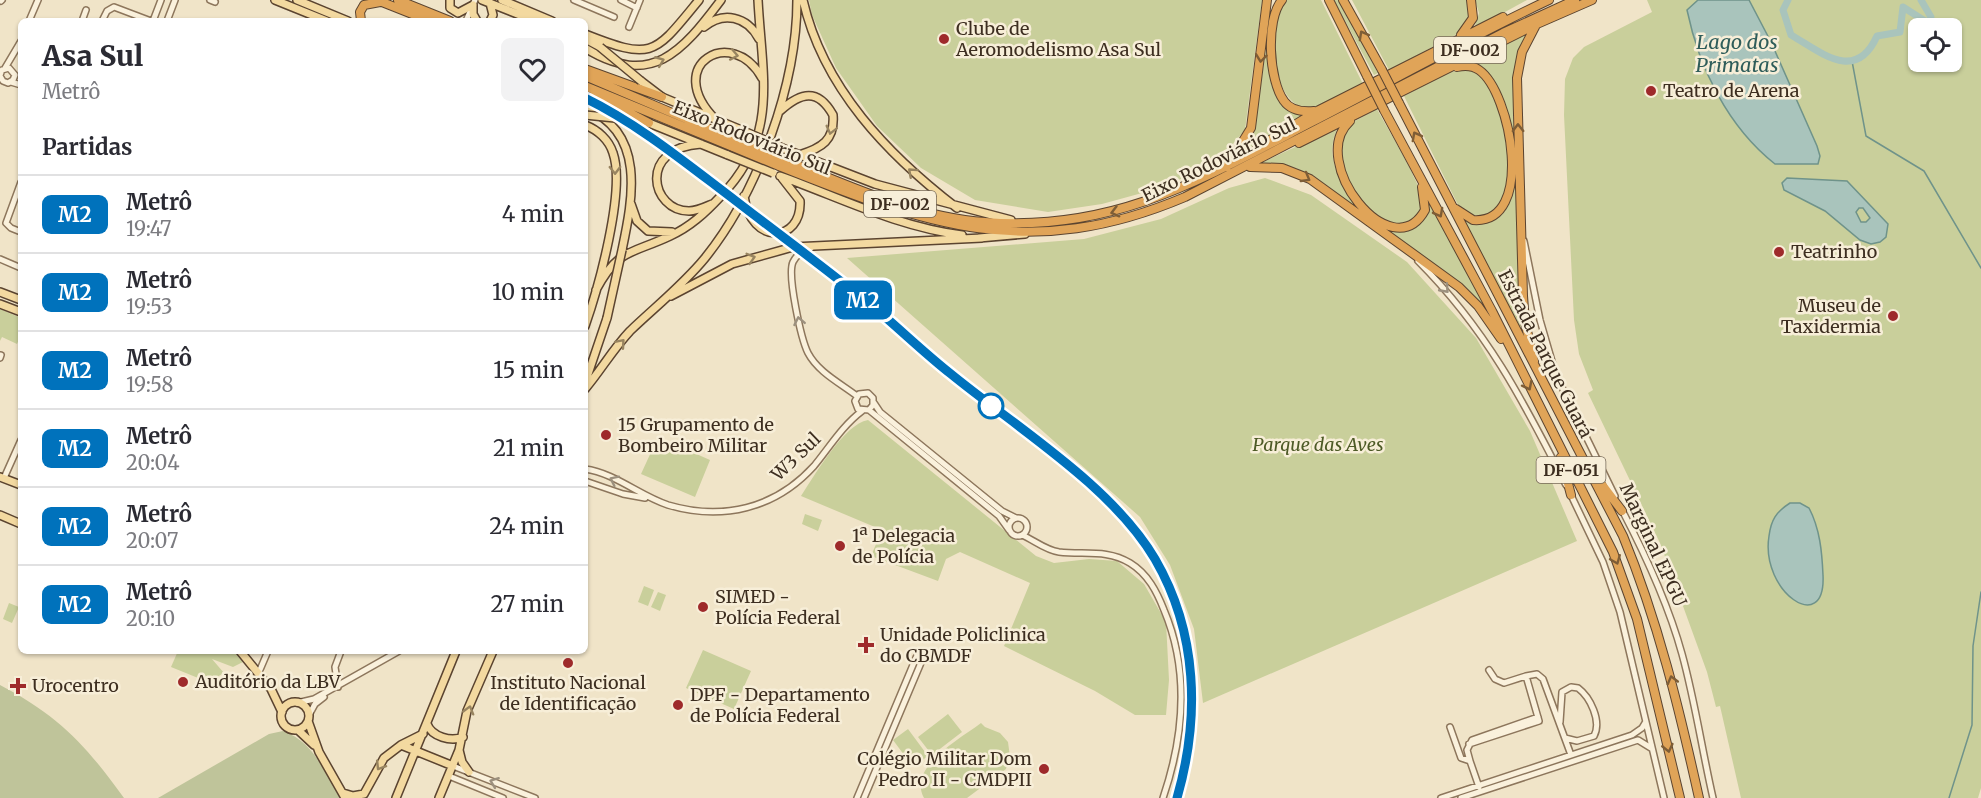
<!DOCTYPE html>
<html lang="pt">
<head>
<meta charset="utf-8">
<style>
  :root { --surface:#fff; --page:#f2f2f3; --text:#2b2b33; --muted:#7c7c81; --line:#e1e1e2 }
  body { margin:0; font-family:Merriweather,serif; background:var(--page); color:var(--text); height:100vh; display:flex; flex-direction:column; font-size:22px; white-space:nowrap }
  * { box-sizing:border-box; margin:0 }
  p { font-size:20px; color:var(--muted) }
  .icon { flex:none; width:33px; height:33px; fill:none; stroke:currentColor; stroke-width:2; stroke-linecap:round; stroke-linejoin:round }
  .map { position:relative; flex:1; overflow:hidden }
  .sheet { position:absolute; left:18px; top:18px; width:570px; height:636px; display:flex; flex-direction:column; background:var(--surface); border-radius:9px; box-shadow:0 2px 4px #0004 }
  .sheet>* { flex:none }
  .badge { padding:0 12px; border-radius:9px; font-size:21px; line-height:39px }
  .controls { position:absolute; left:1908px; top:18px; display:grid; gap:12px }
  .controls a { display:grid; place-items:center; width:54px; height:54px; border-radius:9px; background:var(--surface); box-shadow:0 2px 4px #0004; font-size:30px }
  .map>.badge { position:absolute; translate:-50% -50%; box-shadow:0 0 0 3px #fff }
  h2 { padding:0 24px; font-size:22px; line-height:54px }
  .round { display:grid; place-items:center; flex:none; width:63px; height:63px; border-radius:9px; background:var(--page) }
  .summary { display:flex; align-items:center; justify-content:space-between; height:102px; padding:0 24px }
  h1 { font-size:28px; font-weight:800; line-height:45px }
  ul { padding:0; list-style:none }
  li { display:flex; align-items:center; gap:18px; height:78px; padding:0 24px; border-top:2px solid var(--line) }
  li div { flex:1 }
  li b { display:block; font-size:22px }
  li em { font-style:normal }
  li .badge { min-width:66px; font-weight:700; text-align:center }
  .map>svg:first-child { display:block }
</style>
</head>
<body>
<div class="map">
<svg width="1981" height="798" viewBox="0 0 1981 798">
  <rect width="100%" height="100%" fill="#f0e4c8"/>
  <path fill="#c9cf9b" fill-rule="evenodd" d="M 809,0 L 1262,0 L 1245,130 L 1226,152 L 1206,169 L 1153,190 L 1102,204 L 1048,212 L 975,200 L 921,168 L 877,126 L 836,68 L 812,15 Z
    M 1287,0 L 1321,0 L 1363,84 C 1348,91 1325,109 1308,108 C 1270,106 1266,21 1287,0 Z
    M 1334,0 L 1339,0 L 1378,73 L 1374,75 Z
    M 1352,0 L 1468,0 L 1470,20 L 1461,32 L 1389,70 Z
    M 1475,0 L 1527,0 L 1474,29 L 1479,13 Z
    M 1647,0 L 1981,0 L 1981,788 L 1978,798 L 1741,798 L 1720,706 L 1716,707 L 1707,672 L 1660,543 L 1588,393 L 1593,390 L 1579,354 L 1574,320 L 1564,115 L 1565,79 L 1573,58 L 1584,47 L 1652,12 ZM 1918,28 L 1952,28 L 1952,62 L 1918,62 Z
    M 1534,22 C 1506,66 1514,106 1515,156 C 1508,121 1505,68 1462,61 Z
    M 1268,33 C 1270,61 1271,107 1305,116 L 1242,152 L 1256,121 Z
    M 1464,70 C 1471,71 1477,72 1482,76 C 1504,95 1511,162 1508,189 C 1507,197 1498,206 1494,214 C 1478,217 1471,217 1459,207 L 1404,96 L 1449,72 Z
    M 1377,109 C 1386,126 1425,189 1423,204 C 1422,212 1415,218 1409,222 C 1382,235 1352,191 1343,170 C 1340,160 1341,147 1341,137 L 1353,122 Z
    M 1338,127 C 1320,164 1349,193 1371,220 L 1298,169 L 1284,165 L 1259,164 Z
    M 1516,176 L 1522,332 L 1464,220 C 1501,231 1512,208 1516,176 Z
    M 1265,178 L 1311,195 L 1407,262 L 1476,338 L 1530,431 L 1577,541 L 1203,703 L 1194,629 L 1170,565 L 1140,517 L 847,258 L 1084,239 L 1161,219 L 1229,188 Z
    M 1430,201 L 1486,309 L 1381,227 C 1404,239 1426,226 1430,201 Z
    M 0,309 L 21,318 L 21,335 L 17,344 L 2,337 L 0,341 Z
    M 868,420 L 1036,556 L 1054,563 L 1089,559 L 1117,561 L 1144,584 L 1166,622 L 1169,680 L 1166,715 L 1135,715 L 1095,691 L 1004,646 L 1030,583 L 960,552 L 946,559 L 938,581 L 871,556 L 882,530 L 801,496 C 815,475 844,424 868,420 Z
    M 658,437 L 710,460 L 695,497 L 641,474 Z
    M 805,514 L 822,520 L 818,531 L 802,524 Z
    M 644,586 L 654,590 L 648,606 L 638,602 Z
    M 658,592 L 666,595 L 660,611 L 651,607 Z
    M 9,603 L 19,607 L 12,623 L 3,619 Z
    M 703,650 L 751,671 L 734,709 L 686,688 Z
    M 178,651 L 233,651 L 243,662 L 233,667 L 212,659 L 224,673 L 208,682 L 171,667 Z
    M 948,714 L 962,732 L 932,755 L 918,737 Z
    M 981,723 L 985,727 L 1000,733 L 1008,742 L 1010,757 L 1006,769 L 967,798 L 924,798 C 907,767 960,739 981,723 Z
    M 908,729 L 928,756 L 913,767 L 893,740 Z"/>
  <path fill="#bfc49a" d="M 0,685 C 59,716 85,744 124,798 L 0,798 Z
    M 283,731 C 314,742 324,771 340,798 L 158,798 L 269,734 Z"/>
  <path fill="#a9c4bc" stroke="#6f938a" stroke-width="1.5" fill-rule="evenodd" d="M 1698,0 L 1749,0 L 1771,42 L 1817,146 L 1820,156 L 1818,164 L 1775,164 C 1728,127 1699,68 1687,10 Z
    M 1787,178 L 1847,181 L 1888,224 L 1886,237 L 1880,242 L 1871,244 L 1860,240 L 1825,211 L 1784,190 L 1782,183 ZM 1859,208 L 1863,208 L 1870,218 L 1866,222 L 1861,222 L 1856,212 Z
    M 1790,503 L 1800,503 L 1809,508 C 1820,529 1822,552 1823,575 C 1826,637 1760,592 1769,536 C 1771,520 1776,512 1790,503 Z"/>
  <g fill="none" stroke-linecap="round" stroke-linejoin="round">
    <path stroke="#6f938a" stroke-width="1.5" d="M 1852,61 L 1866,136 L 1924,171 L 1981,268
      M 1949,798 L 1972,725 L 1973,646 L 1981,592"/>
    <path stroke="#a9c4bc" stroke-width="7" d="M 1788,0 L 1783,10 L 1791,35 C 1822,53 1856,83 1877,36 L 1900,32 L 1903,7 L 1928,23 L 1931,17 L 1921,0"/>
    <g stroke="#8d765c" stroke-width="8">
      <path id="minor" d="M 210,0 L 215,2
        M 574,0 L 614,17
        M 621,0 L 637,8
        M 1,1 L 2,0
        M 29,21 L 38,0
        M 82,21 L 86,10
        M 102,21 L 107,11 L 114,7 L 151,21
        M 153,21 L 161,0
        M 167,21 L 175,0
        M 466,21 L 475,0
        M 629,27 L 640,0
        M 5,68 L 21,41
        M 0,75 L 2,70 L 9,68 L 15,75 L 13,80 L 8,83 L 3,81 L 0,76
        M 11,82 L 21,85
        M 21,182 L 6,223 L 11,228 L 21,232
        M 1524,241 L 1540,320 L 1556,375 L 1615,496
        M 811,248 C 803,251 797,254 793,262 C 787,275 801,339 808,353 C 818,372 840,383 857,396
        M 0,259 L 21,268
        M 1418,261 C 1486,329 1523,400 1566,485
        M 0,358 L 1,355
        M 874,403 L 880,412 L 1002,511 L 1016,518
        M 869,410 L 873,405 L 873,398 L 868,393 L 859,394 L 855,401 L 858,409 L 869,410 L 999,516 L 1009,530
        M 585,469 C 615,473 640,496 668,505 C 722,521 775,509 814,466 C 829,448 842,426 862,411
        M 4,478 L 21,440
        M 585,481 L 623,494 L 645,498
        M 1570,493 L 1603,562 L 1620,612 L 1664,798
        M 1622,510 C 1646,556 1668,603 1682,654 C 1695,701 1702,750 1713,798
        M1009 527a9 9 0 1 1 18 0a9 9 0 1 1-18 0Z
        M 1022,535 C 1034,540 1045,550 1059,552 C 1084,555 1107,549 1130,563 C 1148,574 1157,592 1164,610 C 1190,672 1184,736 1163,798
        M 259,672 L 268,651
        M 1526,676 L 1537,674 L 1543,679 L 1571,755
        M 338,687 L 335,667 L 341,651
        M 297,703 L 314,699 L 399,651
        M 309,715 L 315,704 L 324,697
        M 1560,722 L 1562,692 L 1571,687 L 1578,688 C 1590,697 1602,721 1594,736 L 1577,741 L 1565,738
        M 1450,727 L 1461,758 L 1470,761 L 1479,787
        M 1469,744 L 1539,721 L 1526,676 L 1504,683 L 1495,679 L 1489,670
        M 1470,761 L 1467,750 L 1472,740 L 1538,717
        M 453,766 L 535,798
        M 449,776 L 503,798
        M 857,798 L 918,653 L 923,658 L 864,798
        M 1441,798 L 1632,735 L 1642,728 L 1645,723
        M 1461,798 L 1638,740 L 1651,748"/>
    </g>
    <g stroke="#5b4430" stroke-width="10">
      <path id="major" d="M 275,0 L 327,21
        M 297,0 L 348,21
        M 450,0 L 450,8 L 458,13 L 473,5
        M 482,0 L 535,21
        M 502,0 L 552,21
        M 803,0 C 823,88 888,155 957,208
        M 473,5 L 473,14 L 477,21
        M 490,21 L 493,15 L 490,3
        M 704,27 C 723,11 747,16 759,39
        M 585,34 C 653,61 654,55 699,0
        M 585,39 L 600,47
        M 585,48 C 651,89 682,52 721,0
        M 641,81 L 662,97 L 739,129
        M 585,108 C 646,132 633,198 622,250
        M 780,111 C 801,92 818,88 833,115 C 835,140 822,148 799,155
        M 625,119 L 649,123 L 728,155
        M 715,119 C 662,65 732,24 762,78
        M 585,125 C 598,130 609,140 613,153 C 626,190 598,289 585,326
        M 701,144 C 637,148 651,211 689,211 C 697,211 705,207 712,204
        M 787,150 L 875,184 L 1011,220
        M 780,176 C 841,198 898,227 962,235
        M 744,196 C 751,246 802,243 800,201 L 782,178
        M 631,204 L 637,221 L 648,231 L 672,232
        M 979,238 L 1025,234
        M 596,290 C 618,248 632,254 670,236 C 690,227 705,213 720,197 C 780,136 762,77 758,0
        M 0,292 L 21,300
        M 671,296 L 732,264 L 793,247 L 982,238
        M 0,304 L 21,312
        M 585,383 L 607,318
        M 585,389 C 601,370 613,349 630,331 C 655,307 683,285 705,258 C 758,192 797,84 797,0
        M 0,477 L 21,485
        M 0,515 L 21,524
        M 240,651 L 271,689 L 282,712
        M281 716a14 14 0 1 1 28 0a14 14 0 1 1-28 0Z
        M 308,721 L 319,752 L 344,796
        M 427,724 C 432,737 451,742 463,737
        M 298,730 L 314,745
        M 401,745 L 453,766
        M 459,750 L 462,762 L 469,772
        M 343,793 L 353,796 L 364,794 L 384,758 L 401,745 L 423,734
        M 396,798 L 456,651
        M 439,798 L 459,750 L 467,711 L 493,651"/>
    </g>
    <g stroke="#5b4430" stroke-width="10">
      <path id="highway" d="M 377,0 L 430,21
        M 398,0 L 450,21
        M 1282,0 C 1265,20 1269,81 1284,101 C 1291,111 1303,112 1314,111
        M 1329,0 L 1367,76
        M 1343,0 L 1382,70
        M 361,21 L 360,12 L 364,5 L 380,2
        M 1461,35 L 1473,18 L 1471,0
        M 585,69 L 662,97
        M 585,76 L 736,140
        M 585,86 L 733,147
        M 594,94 L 649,123
        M 1399,103 L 1623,536 C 1658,621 1679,708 1699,798
        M 1384,110 L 1492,311 L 1613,552 L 1637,619 L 1680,798
        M 1350,121 C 1306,161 1392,270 1425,210 L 1422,187
        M 1299,143 L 1537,24 L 1592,0
        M 1257,148 L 1319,110 L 1503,17
        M 782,159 C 848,185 914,217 985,222 C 1114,232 1201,180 1310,123 C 1390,82 1468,38 1549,0
        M 779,166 C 927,225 1029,263 1185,197 L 1503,33 L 1575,0
        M 1227,167 L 1251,128 L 1267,0
        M 1250,167 L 1282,168 L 1310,179 L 1459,287 L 1478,306 L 1501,339
        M 1456,209 L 1473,220 C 1536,225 1511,92 1479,70 C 1472,65 1465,65 1457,67
        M 1534,361 L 1525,322 L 1523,296 L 1517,78 L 1522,52 L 1536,25
        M 1561,457 L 1571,495
        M 1594,474 L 1622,511"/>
    </g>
    <use href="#minor" stroke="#faf1dc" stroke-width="5"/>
    <use href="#major" stroke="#f3d9a0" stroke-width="7"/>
    <use href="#highway" stroke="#e0a458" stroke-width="8"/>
    <path stroke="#3d2e20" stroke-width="1.5" stroke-dasharray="10 10" stroke-linecap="butt" d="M 822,268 L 971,390
      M 1017,423 C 1047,447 1081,470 1109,498 C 1193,582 1211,686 1180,798"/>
    <g stroke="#5b4430" stroke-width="10" stroke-linecap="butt">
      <path id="major-bridge" d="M 600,47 L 641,81
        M 585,115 L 625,119
        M 739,129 L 787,150
        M 728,155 L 773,173
        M 607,318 L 622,250"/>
    </g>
    <g stroke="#5b4430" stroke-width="10" stroke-linecap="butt">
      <path id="highway-bridge" d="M 1382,70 L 1399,103
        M 1367,76 L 1384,110
        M 736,140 L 782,159
        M 733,147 L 779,166"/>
    </g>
    <use href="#major-bridge" stroke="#f3d9a0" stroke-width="7"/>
    <use href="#highway-bridge" stroke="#e0a458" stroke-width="8"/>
  </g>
  <defs><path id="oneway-chevron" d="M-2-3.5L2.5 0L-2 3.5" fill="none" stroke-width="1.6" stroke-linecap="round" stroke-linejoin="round" transform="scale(1.5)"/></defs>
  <g stroke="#7e5d36">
    <use href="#oneway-chevron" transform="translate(1363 35) rotate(-119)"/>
    <use href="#oneway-chevron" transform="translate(1261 58) rotate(97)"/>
    <use href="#oneway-chevron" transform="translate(1518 128) rotate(-91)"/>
    <use href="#oneway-chevron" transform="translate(1416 136) rotate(-118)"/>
    <use href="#oneway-chevron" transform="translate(1306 178) rotate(30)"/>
    <use href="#oneway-chevron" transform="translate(1115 212) rotate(165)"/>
    <use href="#oneway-chevron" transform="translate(1439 213) rotate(62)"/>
    <use href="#oneway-chevron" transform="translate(1528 386) rotate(63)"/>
    <use href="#oneway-chevron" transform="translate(1616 560) rotate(68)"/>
    <use href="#oneway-chevron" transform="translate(1672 680) rotate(-105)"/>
    <use href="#oneway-chevron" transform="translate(1668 748) rotate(77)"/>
  </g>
  <g stroke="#988460">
    <use href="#oneway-chevron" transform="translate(734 55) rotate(11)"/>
    <use href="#oneway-chevron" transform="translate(660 61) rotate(-22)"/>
    <use href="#oneway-chevron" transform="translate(831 130) rotate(104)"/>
    <use href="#oneway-chevron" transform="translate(615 170) rotate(89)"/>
    <use href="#oneway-chevron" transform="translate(912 172) rotate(-138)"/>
    <use href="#oneway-chevron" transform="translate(751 258) rotate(-17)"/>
    <use href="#oneway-chevron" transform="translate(621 343) rotate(-49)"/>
    <use href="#oneway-chevron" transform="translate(469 710) rotate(-74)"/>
    <use href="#oneway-chevron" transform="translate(380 766) rotate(122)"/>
  </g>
  <g stroke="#9c907e">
    <use href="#oneway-chevron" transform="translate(1445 289) rotate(48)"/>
    <use href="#oneway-chevron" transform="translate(799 321) rotate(-101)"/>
    <use href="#oneway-chevron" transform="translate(614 480) rotate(-154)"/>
    <use href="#oneway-chevron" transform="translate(494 782) rotate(-159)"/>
  </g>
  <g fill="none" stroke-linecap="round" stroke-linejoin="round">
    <g stroke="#fff" stroke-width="14">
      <path id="line" d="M 585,98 C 640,125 687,164 736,201 C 785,239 836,276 884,316 C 906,335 928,356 951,374 C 1017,428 1112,486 1155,559 C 1198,633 1200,718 1177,798"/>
    </g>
    <use href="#line" stroke="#0072bc" stroke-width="9"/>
  </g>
  <g fill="#9e2a2b" stroke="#f7eed8" stroke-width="2">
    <circle cx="944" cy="39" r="6"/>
    <circle cx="1651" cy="91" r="6"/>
    <circle cx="1779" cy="252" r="6"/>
    <circle cx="1893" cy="316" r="6"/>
    <circle cx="606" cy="435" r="6"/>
    <circle cx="840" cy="546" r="6"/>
    <circle cx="703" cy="607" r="6"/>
    <path d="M863 636h6v6h6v6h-6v6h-6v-6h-6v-6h6z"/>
    <circle cx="568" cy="663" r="6"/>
    <circle cx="183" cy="682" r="6"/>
    <path d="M15 677h6v6h6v6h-6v6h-6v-6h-6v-6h6z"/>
    <circle cx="678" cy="705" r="6"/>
    <circle cx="1044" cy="769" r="6"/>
  </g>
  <circle fill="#fff" stroke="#0072bc" stroke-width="3" cx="991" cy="406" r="12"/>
  <g text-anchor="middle" stroke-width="5" stroke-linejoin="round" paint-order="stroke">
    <g fill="#f7eed8" stroke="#756857" stroke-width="1.5">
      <rect x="1434" y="37" width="72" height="26" rx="4.5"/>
      <rect x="864" y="191" width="72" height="26" rx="4.5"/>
      <rect x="1536.5" y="457" width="69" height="26" rx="4.5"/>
    </g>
    <g font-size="16" font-weight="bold" fill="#3d2e20">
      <text x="1470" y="56">DF-002</text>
      <text x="900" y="210">DF-002</text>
      <text x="1571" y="476">DF-051</text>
    </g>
    <g font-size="18" fill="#3d2e20" stroke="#f7eed8" text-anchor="start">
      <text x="956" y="35">Clube de<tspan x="956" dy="21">Aeromodelismo Asa Sul</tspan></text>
      <text x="1663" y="97">Teatro de Arena</text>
      <text x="1791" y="258">Teatrinho</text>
      <text x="1881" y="312" text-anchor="end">Museu de<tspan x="1881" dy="21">Taxidermia</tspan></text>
      <text x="618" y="431">15 Grupamento de<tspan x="618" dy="21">Bombeiro Militar</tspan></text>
      <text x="852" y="542">1ª Delegacia<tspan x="852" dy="21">de Polícia</tspan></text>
      <text x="715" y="603">SIMED -<tspan x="715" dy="21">Polícia Federal</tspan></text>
      <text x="880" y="641">Unidade Policlinica<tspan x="880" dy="21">do CBMDF</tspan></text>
      <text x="195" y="688">Auditório da LBV</text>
      <text x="568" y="689" text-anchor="middle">Instituto Nacional<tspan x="568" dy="21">de Identificação</tspan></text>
      <text x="32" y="692">Urocentro</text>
      <text x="690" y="701">DPF - Departamento<tspan x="690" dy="21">de Polícia Federal</tspan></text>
      <text x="1032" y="765" text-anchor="end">Colégio Militar Dom<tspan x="1032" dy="21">Pedro II - CMDPII</tspan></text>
    </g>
    <g font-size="18" fill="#3d2e20" stroke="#f7eed8">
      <text transform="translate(752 138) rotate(22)" y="6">Eixo Rodoviário Sul</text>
      <text transform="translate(1219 160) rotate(-26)" y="6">Eixo Rodoviário Sul</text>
      <text transform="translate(1545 354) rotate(63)" y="6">Estrada Parque Guará</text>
      <text transform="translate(796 457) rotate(-44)" y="6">W3 Sul</text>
      <text transform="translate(1653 545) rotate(65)" y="6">Marginal EPGU</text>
    </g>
    <g font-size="18" font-style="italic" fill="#4d5a26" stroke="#f7eed8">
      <text x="1318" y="451">Parque das Aves</text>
    </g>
    <g font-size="20" font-style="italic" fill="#2f5d5a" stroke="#f7eed8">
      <text x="1737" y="49">Lago dos<tspan x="1737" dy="23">Primatas</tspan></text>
    </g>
  </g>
</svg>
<div class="controls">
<a><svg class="icon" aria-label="locate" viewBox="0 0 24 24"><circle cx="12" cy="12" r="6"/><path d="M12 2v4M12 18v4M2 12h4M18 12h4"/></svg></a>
</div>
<b class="badge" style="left:863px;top:300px;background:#0072bc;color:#fff">M2</b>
<section class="sheet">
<div class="summary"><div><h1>Asa Sul</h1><p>Metrô</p></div><a class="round"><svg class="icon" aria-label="heart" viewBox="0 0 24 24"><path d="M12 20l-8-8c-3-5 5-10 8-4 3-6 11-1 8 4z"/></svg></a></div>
<h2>Partidas</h2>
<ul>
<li><span class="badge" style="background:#0072bc;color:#fff">M2</span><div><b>Metrô</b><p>19:47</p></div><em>4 min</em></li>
<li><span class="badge" style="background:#0072bc;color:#fff">M2</span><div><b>Metrô</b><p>19:53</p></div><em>10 min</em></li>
<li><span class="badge" style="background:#0072bc;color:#fff">M2</span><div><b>Metrô</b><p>19:58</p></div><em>15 min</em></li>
<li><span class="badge" style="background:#0072bc;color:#fff">M2</span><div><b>Metrô</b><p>20:04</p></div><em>21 min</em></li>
<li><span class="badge" style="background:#0072bc;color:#fff">M2</span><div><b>Metrô</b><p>20:07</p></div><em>24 min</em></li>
<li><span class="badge" style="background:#0072bc;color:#fff">M2</span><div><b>Metrô</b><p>20:10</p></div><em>27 min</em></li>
</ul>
</section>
</div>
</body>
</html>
